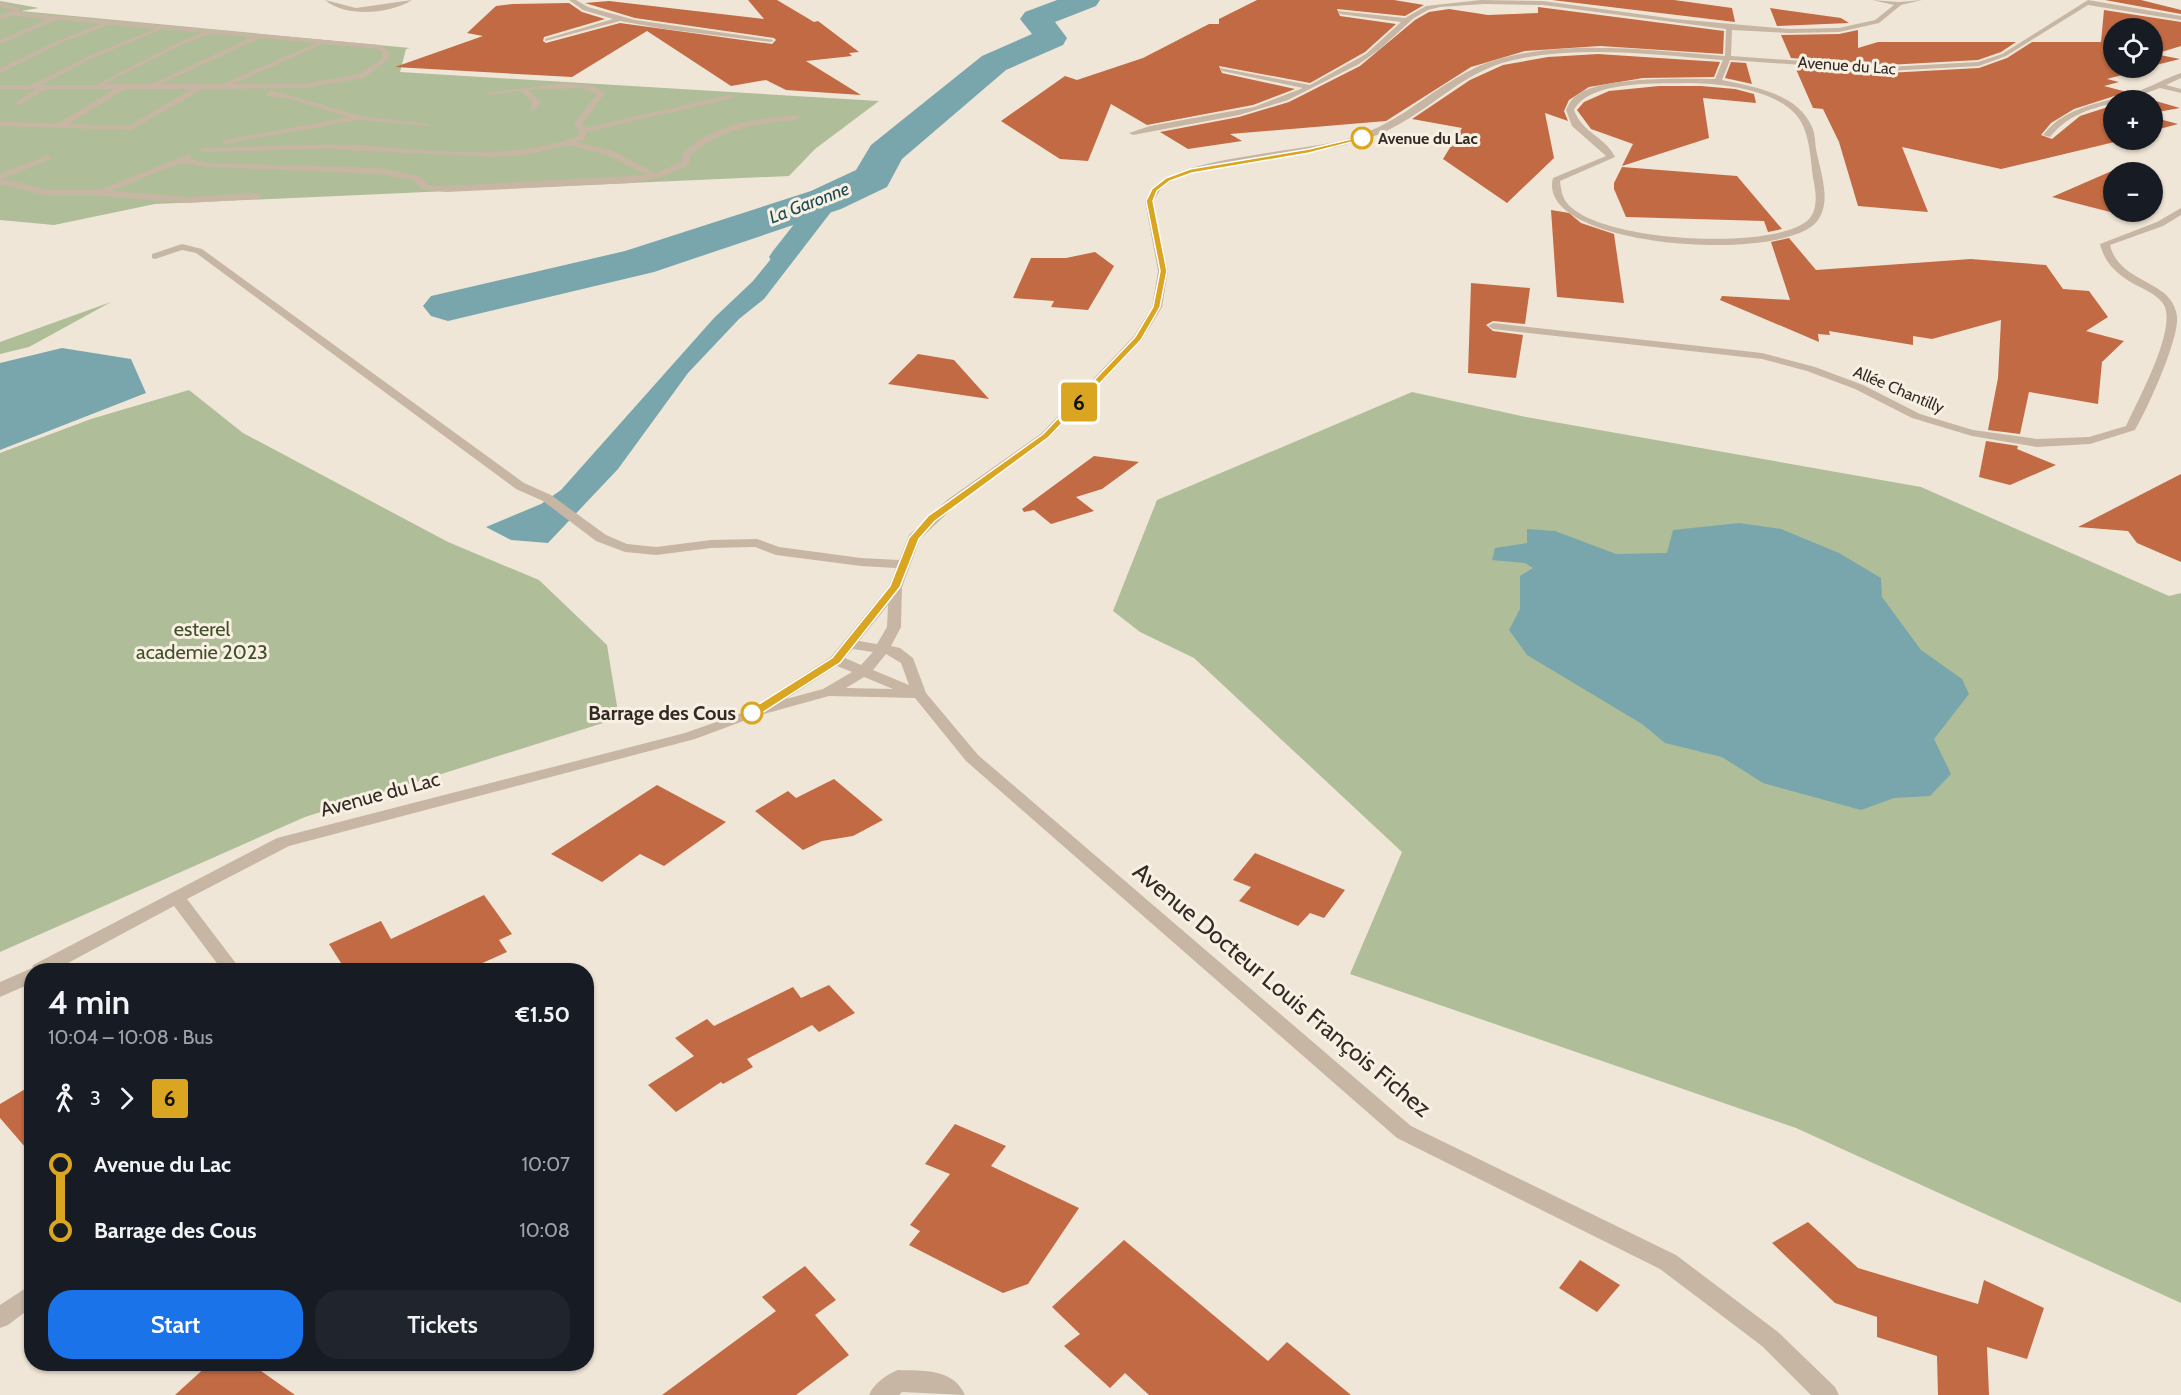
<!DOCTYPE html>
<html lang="en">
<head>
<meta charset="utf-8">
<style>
  :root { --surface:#171b24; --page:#20242c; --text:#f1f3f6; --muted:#9ea1a6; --accent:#1a73e8 }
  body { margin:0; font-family:Cabin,sans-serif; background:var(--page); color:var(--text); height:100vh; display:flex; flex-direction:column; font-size:22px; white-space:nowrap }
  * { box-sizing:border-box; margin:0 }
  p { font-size:20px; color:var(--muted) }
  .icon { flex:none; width:33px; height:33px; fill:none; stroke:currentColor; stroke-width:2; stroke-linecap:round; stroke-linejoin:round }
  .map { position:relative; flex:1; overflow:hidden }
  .panel { position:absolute; left:24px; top:963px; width:570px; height:408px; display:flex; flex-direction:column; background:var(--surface); border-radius:24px; box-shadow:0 2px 4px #0004 }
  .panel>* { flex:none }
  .badge { padding:0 12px; border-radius:4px; font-size:21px; line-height:39px }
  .buttons { position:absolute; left:2103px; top:18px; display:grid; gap:12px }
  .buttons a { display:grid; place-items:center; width:60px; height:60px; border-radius:50%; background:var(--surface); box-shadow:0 2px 4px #0004; font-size:30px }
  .map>.badge { position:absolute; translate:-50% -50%; box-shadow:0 0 0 3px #fff }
  .legs { display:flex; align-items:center; gap:9px; height:66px; padding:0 24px; font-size:20px }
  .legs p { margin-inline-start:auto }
  .summary { display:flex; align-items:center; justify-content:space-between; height:102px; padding:0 24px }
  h1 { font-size:33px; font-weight:600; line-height:45px }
  .action { display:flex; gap:12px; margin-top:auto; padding:12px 24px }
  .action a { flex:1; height:69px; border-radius:24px; background:var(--accent); color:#fff; font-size:24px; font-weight:600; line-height:69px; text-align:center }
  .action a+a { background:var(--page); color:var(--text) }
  ul { padding:0 24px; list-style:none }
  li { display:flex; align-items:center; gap:21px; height:66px; font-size:22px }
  li i { display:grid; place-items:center; width:9px; height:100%; margin:0 8px; background:currentColor }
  li i::after { content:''; width:15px; height:15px; margin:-8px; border:4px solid; border-radius:50%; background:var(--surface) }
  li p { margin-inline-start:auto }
  li:first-child i { background:linear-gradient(#0000 50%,currentColor 0) }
  li:last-child i { background:linear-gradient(currentColor 50%,#0000 0) }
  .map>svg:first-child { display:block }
</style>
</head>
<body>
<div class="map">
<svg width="2181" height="1395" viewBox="0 0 2181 1395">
  <rect width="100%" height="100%" fill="#f0e6d7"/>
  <path fill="#afbe98" d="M 0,1 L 39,8 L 21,11 L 410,48 L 406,49 L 400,72 L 879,101 L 815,149 L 789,176 L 155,204 L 54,225 L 0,220 Z
    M 111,302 L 29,347 L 0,354 L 0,342 Z
    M 189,390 L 243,433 L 448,542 L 539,580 L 607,645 L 619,718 L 305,817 L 0,952 L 0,453 L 91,419 Z
    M 1412,392 L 1526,417 L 1921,487 L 2169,596 L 2181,593 L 2181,1303 L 1796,1128 L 1350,974 L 1402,852 L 1194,658 L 1140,632 L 1113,611 L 1157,500 Z"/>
  <path fill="#78a6ac" d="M 810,211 L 831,212 L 764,299 L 739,319 L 688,373 L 618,469 L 548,543 L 511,540 L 486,527 L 541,504 L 561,490 L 714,318 L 753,281 Z
    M 525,280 L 540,293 L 451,308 L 445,303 Z
    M 62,348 L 131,359 L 146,393 L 0,450 L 0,363 Z
    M 1739,523 L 1781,529 L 1839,553 L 1881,578 L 1882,597 L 1921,650 L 1962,679 L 1969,694 L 1934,739 L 1951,774 L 1930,796 L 1894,798 L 1861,810 L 1763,783 L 1722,757 L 1665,743 L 1642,724 L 1527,655 L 1509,630 L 1520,609 L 1520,576 L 1533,568 L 1525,563 L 1492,560 L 1495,548 L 1527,543 L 1527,529 L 1555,531 L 1616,554 L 1667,553 L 1673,530 Z"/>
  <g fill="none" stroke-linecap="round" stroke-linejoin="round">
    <path fill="#78a6ac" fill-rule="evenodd" d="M 826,193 L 835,195 L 838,200 L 791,263 L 782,265 L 773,263 L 769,257 L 773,251 L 817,195 Z"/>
    <path fill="#78a6ac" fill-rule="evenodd" d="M 1057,0 L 1100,0 L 1096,6 L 1055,22 L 1067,38 L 1063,45 L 1006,70 L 902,159 L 887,187 L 841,209 L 654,272 L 448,321 L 431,316 L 423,306 L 431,296 L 625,251 L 811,191 L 856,170 L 871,145 L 982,56 L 1032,34 L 1020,19 L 1025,12 Z"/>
  </g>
  <path fill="#c26a43" d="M 748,0 L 777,0 L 814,22 L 818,21 L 859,52 L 849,53 L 852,56 L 806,61 L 861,95 L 786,90 L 766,80 L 731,86 L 647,31 L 572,77 L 395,67 L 483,36 L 467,33 L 496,6 L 513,4 L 569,3 L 582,12 L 605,19 L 544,37 L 543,41 L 546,43 L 620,23 L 772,44 L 776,40 L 774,38 L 635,18 L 585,3 L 609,1 L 764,19 Z
    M 1257,0 L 1394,0 L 1424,5 L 1405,16 L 1337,9 L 1340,16 L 1396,24 L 1365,52 L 1310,83 L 1219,66 L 1222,73 L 1295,89 L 1253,105 L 1147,125 L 1111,104 L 1088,161 L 1060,159 L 1001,121 L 1065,76 L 1077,80 L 1143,58 L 1209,24 L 1219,24 L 1219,19 Z
    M 1552,0 L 1674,0 L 1732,8 L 1735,22 Z
    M 2105,0 L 2141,0 L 2181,10 L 2181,14 Z
    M 1538,7 L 1724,31 L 1723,54 L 1600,46 L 1525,51 L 1471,67 L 1386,121 L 1230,134 L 1242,141 L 1188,149 L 1160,132 L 1239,117 L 1289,102 L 1360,66 L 1415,20 L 1429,12 L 1449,9 L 1488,15 L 1538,13 Z
    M 1770,8 L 1841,18 L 1849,23 L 1777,26 Z
    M 2104,10 L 2181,22 L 2181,46 L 2155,54 L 2180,59 L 2152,66 L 2152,28 L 2114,28 L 2114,68 L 2148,68 L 2107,79 L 2119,82 L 2104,86 L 2127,92 L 2074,109 L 2051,123 L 2041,135 L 2052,139 L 2080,116 L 2114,105 L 2114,140 L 2123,140 L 2001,169 L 1902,147 L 1928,212 L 1858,206 L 1839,142 L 1823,109 L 1813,108 L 1795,67 L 1887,73 L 1979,68 L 2007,58 L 2032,42 L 2101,42 Z
    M 1858,30 L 1858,48 L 1878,42 L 2016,42 L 2001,52 L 1978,60 L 1887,65 L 1791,58 L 1781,35 L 1839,34 Z
    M 1598,54 L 1720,62 L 1714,77 L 1643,78 L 1589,87 L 1569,100 L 1564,111 L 1568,121 L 1545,113 L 1554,158 L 1507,203 L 1443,159 L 1462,128 L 1412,119 L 1470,80 L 1503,65 L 1548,57 Z
    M 1731,62 L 1746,63 L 1752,84 L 1725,78 Z
    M 1659,86 L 1701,86 L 1735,89 L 1754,94 L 1756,103 L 1703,98 L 1709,138 L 1622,166 L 1633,144 L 1591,129 L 1577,110 L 1584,102 L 1609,91 Z
    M 2142,97 L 2180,108 L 2152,113 L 2152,100 L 2132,100 Z
    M 2152,117 L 2178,124 L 2152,131 Z
    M 1622,167 L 1737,176 L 1782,229 L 1768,232 L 1764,221 L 1626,217 L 1614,189 L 1614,183 Z
    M 2114,170 L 2114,213 L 2052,197 Z
    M 1551,210 L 1569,213 L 1581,223 L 1614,234 L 1624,303 L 1557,297 Z
    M 1789,238 L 1816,270 L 1971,259 L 2046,265 L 2063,289 L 2089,291 L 2108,317 L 2086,331 L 2124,341 L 2102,362 L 2098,404 L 2029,392 L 2020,434 L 1988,430 L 1998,378 L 2001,320 L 1932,339 L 1913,336 L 1913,345 L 1829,331 L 1830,335 L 1818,334 L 1819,342 L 1720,300 L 1722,296 L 1790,300 L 1771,242 Z
    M 1095,252 L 1114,266 L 1088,310 L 1051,307 L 1054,301 L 1013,298 L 1031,258 L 1066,258 Z
    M 1471,283 L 1530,288 L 1525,324 L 1493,321 L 1486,325 L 1493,331 L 1523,335 L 1516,378 L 1468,373 Z
    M 918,354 L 954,360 L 989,399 L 888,384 Z
    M 1986,441 L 2018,446 L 2017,449 L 2056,465 L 2010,485 L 1979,477 Z
    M 1094,456 L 1139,462 L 1102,489 L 1076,497 L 1094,511 L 1051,524 L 1034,510 L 1024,512 L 1022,509 Z
    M 2181,474 L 2181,562 L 2137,543 L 2128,531 L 2078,527 Z
    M 834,779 L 883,820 L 853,836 L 822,841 L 803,850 L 755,811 L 788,791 L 796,798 Z
    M 657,785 L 726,822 L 664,866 L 640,854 L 602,882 L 551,854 Z
    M 1255,853 L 1345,890 L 1324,918 L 1310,913 L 1298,926 L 1239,901 L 1251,887 L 1233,880 Z
    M 484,895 L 512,934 L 499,940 L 507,952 L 467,970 L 324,970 L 341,963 L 329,944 L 381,921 L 391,939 Z
    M 829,985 L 855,1013 L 819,1032 L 812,1025 L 747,1059 L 753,1067 L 723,1084 L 721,1082 L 676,1112 L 648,1085 L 694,1056 L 675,1038 L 707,1019 L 714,1026 L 793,987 L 801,998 Z
    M 32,1085 L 32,1155 L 0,1118 L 0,1104 Z
    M 955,1124 L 1006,1146 L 991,1166 L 1079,1208 L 1028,1284 L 1003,1293 L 909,1245 L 920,1231 L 910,1225 L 950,1174 L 925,1164 Z
    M 1808,1222 L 1858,1268 L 1978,1304 L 1984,1280 L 2044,1308 L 2027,1359 L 1987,1347 L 1989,1395 L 1938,1395 L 1937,1356 L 1877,1337 L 1877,1317 L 1835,1303 L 1772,1243 Z
    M 1124,1240 L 1268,1361 L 1287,1342 L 1351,1395 L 1149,1395 L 1125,1373 L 1110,1388 L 1064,1346 L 1080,1334 L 1052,1307 Z
    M 1580,1260 L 1620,1285 L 1597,1312 L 1559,1288 Z
    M 805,1266 L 836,1300 L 815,1315 L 849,1355 L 796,1395 L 662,1395 L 776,1311 L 762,1297 Z
    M 209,1364 L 251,1364 L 295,1395 L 175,1395 Z"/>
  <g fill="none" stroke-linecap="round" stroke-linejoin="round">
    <path fill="#c7b6a4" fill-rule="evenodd" d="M 325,0 L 356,8 L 412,0 C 390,14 346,18 325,0 Z
      M 569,0 L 576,0 L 588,7 L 635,20 L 774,40 L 771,42 L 665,29 L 620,21 L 545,41 L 545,39 L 613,19 L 583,10 Z
      M 1481,0 L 1543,1 L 1675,19 L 1789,29 L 1839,28 L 1875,20 L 1894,5 L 1872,0 L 1899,2 L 1922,0 L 1901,5 L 1879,23 L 1839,32 L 1789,33 L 1732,30 L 1731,56 L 1887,67 L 1978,62 L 2002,54 L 2088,0 L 2181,16 L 2181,20 L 2088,5 L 2006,56 L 1979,66 L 1887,71 L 1730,60 L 1722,80 C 1754,87 1797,93 1812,127 C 1815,133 1815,142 1816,149 C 1820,171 1832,200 1818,220 C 1787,265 1534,248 1553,178 L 1606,156 L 1572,126 L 1566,110 C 1569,104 1571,99 1577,95 C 1604,76 1681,79 1715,79 L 1723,60 C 1657,55 1589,46 1523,58 C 1465,68 1441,103 1392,128 C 1376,137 1358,141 1341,146 C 1299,156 1188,162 1161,189 C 1158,192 1156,198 1153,201 L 1168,271 L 1162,307 L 1142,340 L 1050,437 L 955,506 L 920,539 L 902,587 L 901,627 L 891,646 L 900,648 L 913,658 L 926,693 L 978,755 L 1411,1126 L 1676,1255 L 1778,1332 L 1835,1387 L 1839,1395 L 1811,1395 L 1762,1346 L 1660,1269 L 1397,1138 L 966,761 L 915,698 L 829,696 L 757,716 L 695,739 L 289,846 L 187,899 L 241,970 L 222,970 L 174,906 L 55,970 L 32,970 L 32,983 L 0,997 L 0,982 L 32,968 L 33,965 L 277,838 L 685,733 L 765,705 L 763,702 L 766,699 L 831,657 L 889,586 L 896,568 L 861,566 L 776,555 L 755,547 L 711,548 L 656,555 L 625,552 L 596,541 L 543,501 L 516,489 L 196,253 L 182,250 L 155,259 L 152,258 L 152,254 L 182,244 L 202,249 L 524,483 L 551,495 L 606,535 L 627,544 L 656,547 L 711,540 L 757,539 L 779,547 L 861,558 L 899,560 L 909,535 L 947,500 L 1042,433 L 1134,336 L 1152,307 L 1158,271 L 1145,201 C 1148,196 1151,190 1155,186 C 1184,157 1299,152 1343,140 C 1397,126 1419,98 1465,73 C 1484,62 1504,57 1525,53 C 1591,42 1658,51 1725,56 L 1726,29 L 1543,5 L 1484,4 L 1440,7 L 1428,10 L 1414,18 L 1380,49 L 1359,64 L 1288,100 L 1239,115 L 1133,135 L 1129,133 L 1150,126 L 1254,107 L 1303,88 L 1222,71 L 1220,68 L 1310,85 L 1366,54 L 1401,22 L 1340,14 L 1338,11 L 1405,18 L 1426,6 ZM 1687,83 C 1722,83 1790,90 1804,128 C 1810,143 1811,162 1813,178 C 1816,191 1819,211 1807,221 C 1770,251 1598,242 1567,203 C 1562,197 1561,189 1560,181 L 1615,157 C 1605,136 1583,134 1574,110 C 1590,80 1656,84 1687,83 ZM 888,605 L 887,627 L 877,644 L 859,641 ZM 853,649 L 873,652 L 861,665 L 845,658 ZM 886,654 L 901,663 L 909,685 L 873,670 ZM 837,666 L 852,672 L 823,689 L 786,699 ZM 864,677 L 893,689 L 846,688 Z
      M 0,3 L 20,8 L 19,12 L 380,45 L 390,52 L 387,61 L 364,78 L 304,88 L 203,89 L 131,130 L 0,126 L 0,122 L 58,123 L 115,89 L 46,89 L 19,106 L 16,102 L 36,89 L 0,89 L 0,85 L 31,85 L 93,54 L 155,29 L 109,25 L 61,43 L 0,73 L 0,68 L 57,41 L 100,24 L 57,20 L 0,44 L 0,40 L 48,19 L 14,16 L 0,19 L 0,15 L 14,10 L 0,7 ZM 163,29 L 202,33 L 181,41 L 96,85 L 40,85 L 97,56 ZM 210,34 L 252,37 L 152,84 L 104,84 L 185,43 ZM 261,38 L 316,43 L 223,84 L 160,84 ZM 323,44 L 378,49 L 383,53 L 382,59 L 359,74 L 304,84 L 233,84 ZM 125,89 L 192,89 L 129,126 L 68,124 Z
      M 2181,73 L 2181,78 L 2166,85 L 2181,89 L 2181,93 L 2160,88 L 2129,99 L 2114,100 L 2114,103 C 2088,109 2067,116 2050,137 L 2043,135 C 2067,104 2104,104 2138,91 C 2153,86 2166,78 2181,73 Z
      M 565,83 L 593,86 L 605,93 L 582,124 L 585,128 L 733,94 L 733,98 L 587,132 L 584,140 L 577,142 L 613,151 L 655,173 L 682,162 L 682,155 C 711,123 757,119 798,115 L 802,117 C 793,122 779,121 769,123 C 739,127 713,135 690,156 L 689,165 L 658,178 L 632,183 L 446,192 L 422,189 L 413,180 L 380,174 L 208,167 L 180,163 L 112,191 L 188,197 L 258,193 L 262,196 L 258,199 L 188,203 L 101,196 L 49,196 L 0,184 L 0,174 L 48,155 L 52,157 L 51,159 L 2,179 L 49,190 L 100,190 L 189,154 L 193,156 L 189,159 L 208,163 L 380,168 L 419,176 L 428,185 L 446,186 L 647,175 L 607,155 L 569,145 L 526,155 L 493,157 L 327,149 L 203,152 L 199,150 L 203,148 C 254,147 304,143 355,145 C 429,149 507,163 578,136 L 580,133 L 574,124 L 597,94 L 581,88 L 528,90 L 541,102 L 534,111 L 530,109 L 533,102 L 520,91 L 489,95 L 485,93 Z
      M 271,90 L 360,116 L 430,124 L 426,126 L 359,120 L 223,144 L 223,140 L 226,140 L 349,117 L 286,98 L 267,96 L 267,92 Z
      M 2181,208 L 2181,215 L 2163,226 L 2110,245 C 2117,273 2143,277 2164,293 C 2171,299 2176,307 2177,317 C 2179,340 2147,410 2135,430 L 2090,444 L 2037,447 L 1972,436 L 1912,418 L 1855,389 L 1807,371 L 1762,359 L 1493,329 L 1488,326 L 1493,323 L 1762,353 L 1815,367 L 1863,385 L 1920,414 L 1973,430 L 2037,439 L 2089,437 L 2126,426 C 2137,401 2177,330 2164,305 C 2158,295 2144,289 2134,284 C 2117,274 2105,264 2100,244 L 2157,222 Z
      M 32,1284 L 32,1307 L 8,1325 L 0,1328 L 0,1305 Z
      M 898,1370 C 923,1371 953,1368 965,1395 L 902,1392 L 899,1395 L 869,1395 C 874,1383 886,1375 898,1370 Z"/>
  </g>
  <path fill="#daa520" stroke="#fff" stroke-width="1.5" d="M 1364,136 L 1364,139 L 1309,153 L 1192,173 L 1170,181 L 1157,191 L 1153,201 L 1167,271 L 1160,307 L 1141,340 L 1049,437 L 935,521 L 919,539 L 900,587 L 840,663 L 757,716 L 748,716 L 748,711 L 832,658 L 890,586 L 909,538 L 928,516 L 1043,434 L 1135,337 L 1153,307 L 1160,271 L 1146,201 L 1152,189 L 1166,178 L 1190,169 L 1309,149 Z"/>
  <g fill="#fff" stroke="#daa520" stroke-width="3">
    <circle cx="1362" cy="138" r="10"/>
    <circle cx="752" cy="713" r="10"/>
  </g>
  <g text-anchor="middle" stroke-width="6" stroke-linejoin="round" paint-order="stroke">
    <g font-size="16" fill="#332a25" stroke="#f8f0e3">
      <text transform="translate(1847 65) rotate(4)" y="6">Avenue du Lac</text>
      <text transform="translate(1899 389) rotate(23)" y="6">Allée Chantilly</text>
    </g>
    <g font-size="16" font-weight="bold" fill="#332a25" stroke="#f8f0e3" text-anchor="start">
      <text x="1378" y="144">Avenue du Lac</text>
    </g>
    <g font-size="18" font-style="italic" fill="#1d4b52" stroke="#f8f0e3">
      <text transform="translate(809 203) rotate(-21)" y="6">La Garonne</text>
    </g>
    <g font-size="20" fill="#40502a" stroke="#f8f0e3">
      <text x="202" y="636">esterel<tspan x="202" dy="23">academie 2023</tspan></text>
    </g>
    <g font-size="20" font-weight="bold" fill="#332a25" stroke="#f8f0e3" text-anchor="end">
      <text x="736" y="720">Barrage des Cous</text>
    </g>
    <g font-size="20" fill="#332a25" stroke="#f8f0e3">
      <text transform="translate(380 794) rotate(-15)" y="7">Avenue du Lac</text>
    </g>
    <g font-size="24" fill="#332a25" stroke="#f8f0e3">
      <text transform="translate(1282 990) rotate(40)" y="8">Avenue Docteur Louis François Fichez</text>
    </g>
  </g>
</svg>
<div class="buttons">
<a><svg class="icon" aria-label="locate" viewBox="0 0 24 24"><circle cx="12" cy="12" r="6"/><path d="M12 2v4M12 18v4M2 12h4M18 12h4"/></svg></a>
<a>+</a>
<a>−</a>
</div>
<b class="badge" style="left:1079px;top:402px;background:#daa520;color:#111">6</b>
<section class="panel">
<div class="summary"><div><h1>4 min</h1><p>10:04 – 10:08 · Bus</p></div><b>€1.50</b></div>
<div class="legs"><svg class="icon" aria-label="walk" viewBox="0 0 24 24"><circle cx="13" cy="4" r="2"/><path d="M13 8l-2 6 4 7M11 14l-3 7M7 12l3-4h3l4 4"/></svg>3<svg class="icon" aria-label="forward" viewBox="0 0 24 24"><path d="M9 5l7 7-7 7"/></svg><b class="badge" style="background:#daa520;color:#111">6</b></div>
<ul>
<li><i style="color:#daa520"></i><b>Avenue du Lac</b><p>10:07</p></li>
<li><i style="color:#daa520"></i><b>Barrage des Cous</b><p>10:08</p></li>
</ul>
<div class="action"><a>Start</a><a>Tickets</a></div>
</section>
</div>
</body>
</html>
